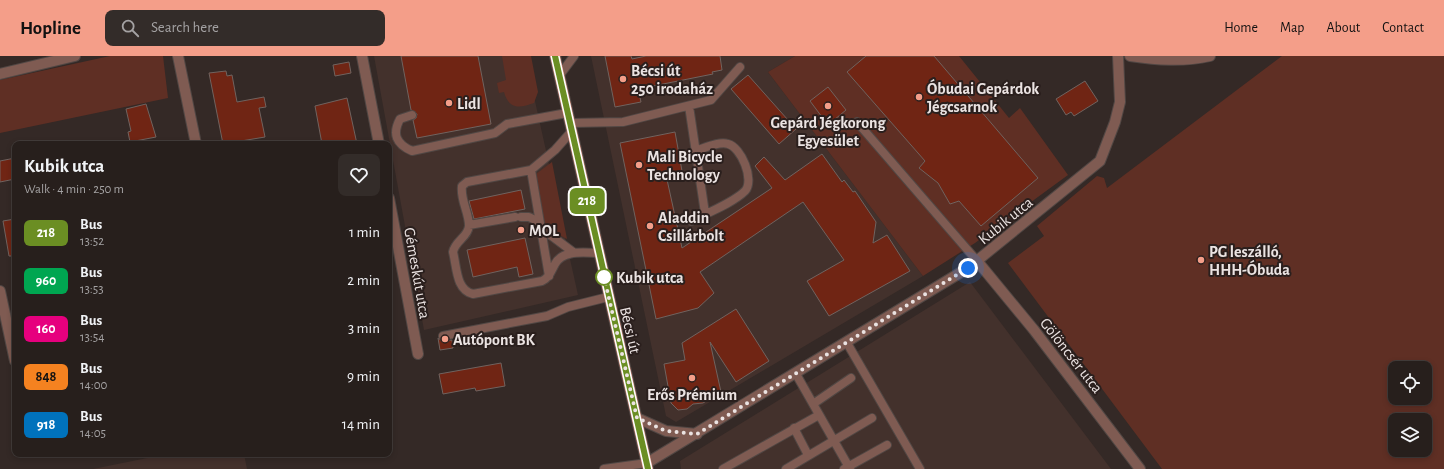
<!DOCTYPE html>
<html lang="en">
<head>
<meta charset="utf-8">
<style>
  :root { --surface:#271f1c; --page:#332c29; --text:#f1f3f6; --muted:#a4a2a3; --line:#433d3b; --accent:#f49e89 }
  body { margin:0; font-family:"Alegreya Sans",sans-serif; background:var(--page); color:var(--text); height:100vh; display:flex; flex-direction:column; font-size:15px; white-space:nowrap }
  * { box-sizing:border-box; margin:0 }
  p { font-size:13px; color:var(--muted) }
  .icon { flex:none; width:22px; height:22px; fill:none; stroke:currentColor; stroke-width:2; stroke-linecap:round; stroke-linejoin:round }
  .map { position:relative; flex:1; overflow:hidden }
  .side { position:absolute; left:12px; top:85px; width:380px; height:316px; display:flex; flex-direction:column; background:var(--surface); border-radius:8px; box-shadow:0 2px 6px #0003,0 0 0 1px var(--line) }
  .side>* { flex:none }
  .badge { padding:0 8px; border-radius:6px; font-size:14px; line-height:26px }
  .tools { position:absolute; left:1388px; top:305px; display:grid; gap:8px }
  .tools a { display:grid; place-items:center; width:44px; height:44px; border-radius:8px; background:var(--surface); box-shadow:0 2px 6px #0003,0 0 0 1px var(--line); font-size:20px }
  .you { position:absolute; width:20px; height:20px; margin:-10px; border:3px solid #fff; border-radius:50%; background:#1a73e8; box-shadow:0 0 0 6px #1a73e833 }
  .map>.badge { position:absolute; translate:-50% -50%; box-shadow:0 0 0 2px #fff }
  .round { display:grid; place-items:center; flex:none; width:42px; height:42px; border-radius:8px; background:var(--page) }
  .headline { display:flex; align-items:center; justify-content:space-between; height:68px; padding:0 12px }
  h1 { font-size:19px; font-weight:700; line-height:30px }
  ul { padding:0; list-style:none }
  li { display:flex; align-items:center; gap:12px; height:48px; padding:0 12px }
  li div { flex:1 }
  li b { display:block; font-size:15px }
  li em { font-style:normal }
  li .badge { min-width:44px; font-weight:700; text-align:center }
  header { display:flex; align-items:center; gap:24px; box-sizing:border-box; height:56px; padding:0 20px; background:var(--accent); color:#111 }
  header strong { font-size:19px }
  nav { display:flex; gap:22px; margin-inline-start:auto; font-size:14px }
  .search { width:280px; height:36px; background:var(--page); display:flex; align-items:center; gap:10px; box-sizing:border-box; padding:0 14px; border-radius:8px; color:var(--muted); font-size:15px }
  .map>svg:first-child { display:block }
</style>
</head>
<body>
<header>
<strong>Hopline</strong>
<div class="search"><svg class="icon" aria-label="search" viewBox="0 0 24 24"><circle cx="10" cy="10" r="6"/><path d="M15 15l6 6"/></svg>Search here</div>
<nav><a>Home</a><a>Map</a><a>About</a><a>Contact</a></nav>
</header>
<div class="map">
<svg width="1444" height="413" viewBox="0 0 1444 413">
  <rect width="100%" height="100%" fill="#342926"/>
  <path fill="#43312c" d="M 374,0 L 525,0 L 578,239 L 424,274 Z
    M 591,0 L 795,0 L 768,16 L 923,220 L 676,366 L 666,360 Z
    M 970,226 L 1111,413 L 681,413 L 680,405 Z
    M 167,398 L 244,398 L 247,413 L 93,413 Z"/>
  <path fill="#5f2f24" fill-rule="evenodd" d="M 110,0 L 163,0 L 168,42 L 0,77 L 0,24 Z
    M 502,0 L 531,0 L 538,36 L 534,47 C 520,52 509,54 504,36 L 499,37 L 497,27 L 506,24 Z
    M 795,0 L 959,0 L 1009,62 L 1020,52 L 1068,119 L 975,187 L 923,220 L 768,16 Z
    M 1282,0 L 1444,0 L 1444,413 L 1162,413 L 1008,207 L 1044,180 L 1037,170 L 1097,120 L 1104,122 L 1107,132 ZM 1395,312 L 1425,312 L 1425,342 L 1395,342 ZM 1395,364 L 1425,364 L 1425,394 L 1395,394 Z
    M 552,106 L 567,183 L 552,175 L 543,165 L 536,118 Z"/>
  <path fill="#702514" stroke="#70635f" d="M 401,0 L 478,0 L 491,68 L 417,82 L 413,64 L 416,62 L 417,58 L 411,54 Z
    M 605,0 L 631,0 L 632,3 L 646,0 L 720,0 L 722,14 L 712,16 L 713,18 L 638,33 L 641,46 L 615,51 Z
    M 866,0 L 934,0 L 1038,122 L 981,170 L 959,145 L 950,148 L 938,127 L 919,112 L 925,105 L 847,16 Z
    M 349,6 L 351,17 L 335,20 L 333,9 Z
    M 226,15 L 227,20 L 232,19 L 237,46 L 264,41 L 266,51 L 259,52 L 265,81 L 223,88 L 209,17 Z
    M 748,19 L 796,73 L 779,88 L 731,33 Z
    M 1085,25 L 1098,45 L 1074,60 L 1071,56 L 1066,59 L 1056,43 Z
    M 828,31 L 846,54 L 828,69 L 810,45 Z
    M 347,42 L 357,88 L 322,88 L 315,50 Z
    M 146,48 L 156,81 L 130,86 L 128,76 L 131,75 L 126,53 Z
    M 675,76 L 682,115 L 666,119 L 682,192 L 772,132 L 755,110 L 764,101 L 785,124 L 822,98 L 842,126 L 844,124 L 853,136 L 855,135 L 876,166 L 873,187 L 887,179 L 910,215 L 829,260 L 807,225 L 844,204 L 803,146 L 700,216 L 714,237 L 698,252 L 656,263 L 620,87 Z
    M 15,102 L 15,123 L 0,126 L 0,105 Z
    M 521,134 L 525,153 L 474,163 L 469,145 Z
    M 15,163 L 15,200 L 9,200 L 3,165 Z
    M 525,182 L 533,218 L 519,221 L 517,211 L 473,221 L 467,194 Z
    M 736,253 L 769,305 L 736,326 L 710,286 L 721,336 L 703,347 L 693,348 L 687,353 L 678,354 L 671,347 L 664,308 L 685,304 L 682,287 Z
    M 438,282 L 442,285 L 452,284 L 453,292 L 440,294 Z
    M 501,307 L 505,330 L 476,335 L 475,332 L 443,338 L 439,318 Z"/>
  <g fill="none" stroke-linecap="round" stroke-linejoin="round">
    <g stroke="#514744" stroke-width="10">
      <path id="service" d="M 559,20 L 574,0
        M 689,50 L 705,157
        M 412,59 L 400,63 C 392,78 396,88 412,95 L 495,77 L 507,68 L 567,57
        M 857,66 L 978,206
        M 570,67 L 623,66 L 711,44 L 740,11
        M 571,76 L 555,94 L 531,114 L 467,126 L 462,130 C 460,144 469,156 469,170 C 468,181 455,185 453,196 C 457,212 456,234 473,238 L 542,225 C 550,221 551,215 555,208 C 563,193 585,197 599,197
        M 531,114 L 549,220
        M 521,161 L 529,161 L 535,164 L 541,172 L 573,196
        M 691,165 C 707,157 733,147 745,135 C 755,124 741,91 728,88 C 719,85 705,92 695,95
        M 469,169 L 515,161
        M 443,280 L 547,260 L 568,251 L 608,241
        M 847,287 L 920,413
        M 796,318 L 850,413
        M 813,348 L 851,322
        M 794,372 L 808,399
        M 604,413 L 647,407
        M 723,413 L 819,359
        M 786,413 L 872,362
        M 844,413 L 887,389"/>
    </g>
    <g stroke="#514744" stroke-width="12">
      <path id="minor" d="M 178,0 L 196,88
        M 362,0 L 379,88
        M 1130,0 C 1157,4 1183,6 1210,0
        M 0,18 L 75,0
        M 389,142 L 418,298
        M 978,206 L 1034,274 L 1140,413
        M 0,235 L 15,305
        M 637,362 L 666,375 L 697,378
        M 647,407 L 968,212 L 1100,105 L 1115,66 L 1120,46 L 1118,0"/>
    </g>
    <g stroke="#514744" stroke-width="12">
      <path id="primary" d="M 555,0 L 648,413"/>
    </g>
    <use href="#service" stroke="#7f5b52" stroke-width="8"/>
    <use href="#minor" stroke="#7f5b52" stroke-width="10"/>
    <use href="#primary" stroke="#d08876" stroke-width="10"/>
  </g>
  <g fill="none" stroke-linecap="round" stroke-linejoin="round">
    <g stroke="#fff" stroke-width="9">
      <path id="line" d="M 555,0 L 648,413"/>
    </g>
    <use href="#line" stroke="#6b8e23" stroke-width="6"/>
    <path stroke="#ebe3e2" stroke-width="4" stroke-dasharray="0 7.2" d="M 604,221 L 637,362 L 666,375 L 697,378 L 968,212"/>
  </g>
  <g fill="#f49e89" stroke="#2a1f1d" stroke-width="1.5">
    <circle cx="623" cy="23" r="4"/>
    <circle cx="919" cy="41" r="4"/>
    <circle cx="449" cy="47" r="4"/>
    <circle cx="828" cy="50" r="4"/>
    <circle cx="639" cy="109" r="4"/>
    <circle cx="650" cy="170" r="4"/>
    <circle cx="521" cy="174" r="4"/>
    <circle cx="1201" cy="204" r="4"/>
    <circle cx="445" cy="283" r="4"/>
    <circle cx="692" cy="322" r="4"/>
  </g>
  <circle fill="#fff" stroke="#6b8e23" stroke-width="2" cx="604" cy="221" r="8"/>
  <g text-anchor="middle" stroke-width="4" stroke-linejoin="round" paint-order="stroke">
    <g font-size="16" font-weight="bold" fill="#ebe3e2" stroke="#2a1f1d" text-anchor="start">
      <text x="631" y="20">Bécsi út<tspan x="631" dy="18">250 irodaház</tspan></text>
      <text x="927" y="38">Óbudai Gepárdok<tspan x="927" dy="18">Jégcsarnok</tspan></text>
      <text x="457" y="53">Lidl</text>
      <text x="828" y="72" text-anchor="middle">Gepárd Jégkorong<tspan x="828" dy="18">Egyesület</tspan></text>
      <text x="647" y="106">Mali Bicycle<tspan x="647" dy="18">Technology</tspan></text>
      <text x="658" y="167">Aladdin<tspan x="658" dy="18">Csillárbolt</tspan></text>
      <text x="529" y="180">MOL</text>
      <text x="1209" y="201">PG leszálló,<tspan x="1209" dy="18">HHH-Óbuda</tspan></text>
      <text x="453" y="289">Autópont BK</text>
      <text x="692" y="344" text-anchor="middle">Erős Prémium</text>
    </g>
    <g font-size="16" fill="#ebe3e2" stroke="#2a1f1d">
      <text transform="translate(1005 164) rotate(-39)" y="6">Kubik utca</text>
      <text transform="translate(418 217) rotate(80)" y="6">Gémeskút utca</text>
      <text transform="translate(631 274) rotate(77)" y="6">Bécsi út</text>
      <text transform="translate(1072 299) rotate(52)" y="6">Gölöncsér utca</text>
    </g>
    <g font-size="16" font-weight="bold" fill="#ebe3e2" stroke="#2a1f1d" text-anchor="start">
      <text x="616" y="227">Kubik utca</text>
    </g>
  </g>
</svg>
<div class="tools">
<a><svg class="icon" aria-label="locate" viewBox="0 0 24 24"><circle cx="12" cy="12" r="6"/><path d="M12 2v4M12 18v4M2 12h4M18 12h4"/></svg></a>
<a><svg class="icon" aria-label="layers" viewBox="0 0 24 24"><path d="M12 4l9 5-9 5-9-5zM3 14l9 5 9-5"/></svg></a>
</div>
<div class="you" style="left:968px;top:212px"></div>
<b class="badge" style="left:587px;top:145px;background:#6b8e23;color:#fff">218</b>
<section class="side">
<div class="headline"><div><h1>Kubik utca</h1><p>Walk · 4 min · 250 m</p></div><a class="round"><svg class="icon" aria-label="heart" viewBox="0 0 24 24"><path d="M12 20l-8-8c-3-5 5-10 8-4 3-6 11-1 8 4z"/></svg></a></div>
<ul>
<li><span class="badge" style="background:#6b8e23;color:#fff">218</span><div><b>Bus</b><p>13:52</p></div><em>1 min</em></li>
<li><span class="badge" style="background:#00a651;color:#fff">960</span><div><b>Bus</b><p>13:53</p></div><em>2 min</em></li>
<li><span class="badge" style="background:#e6007e;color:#fff">160</span><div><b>Bus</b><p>13:54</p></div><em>3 min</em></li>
<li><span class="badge" style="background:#f58220;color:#111">848</span><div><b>Bus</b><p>14:00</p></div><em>9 min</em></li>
<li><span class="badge" style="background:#0072bc;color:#fff">918</span><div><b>Bus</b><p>14:05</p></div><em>14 min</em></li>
</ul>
</section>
</div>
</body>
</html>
